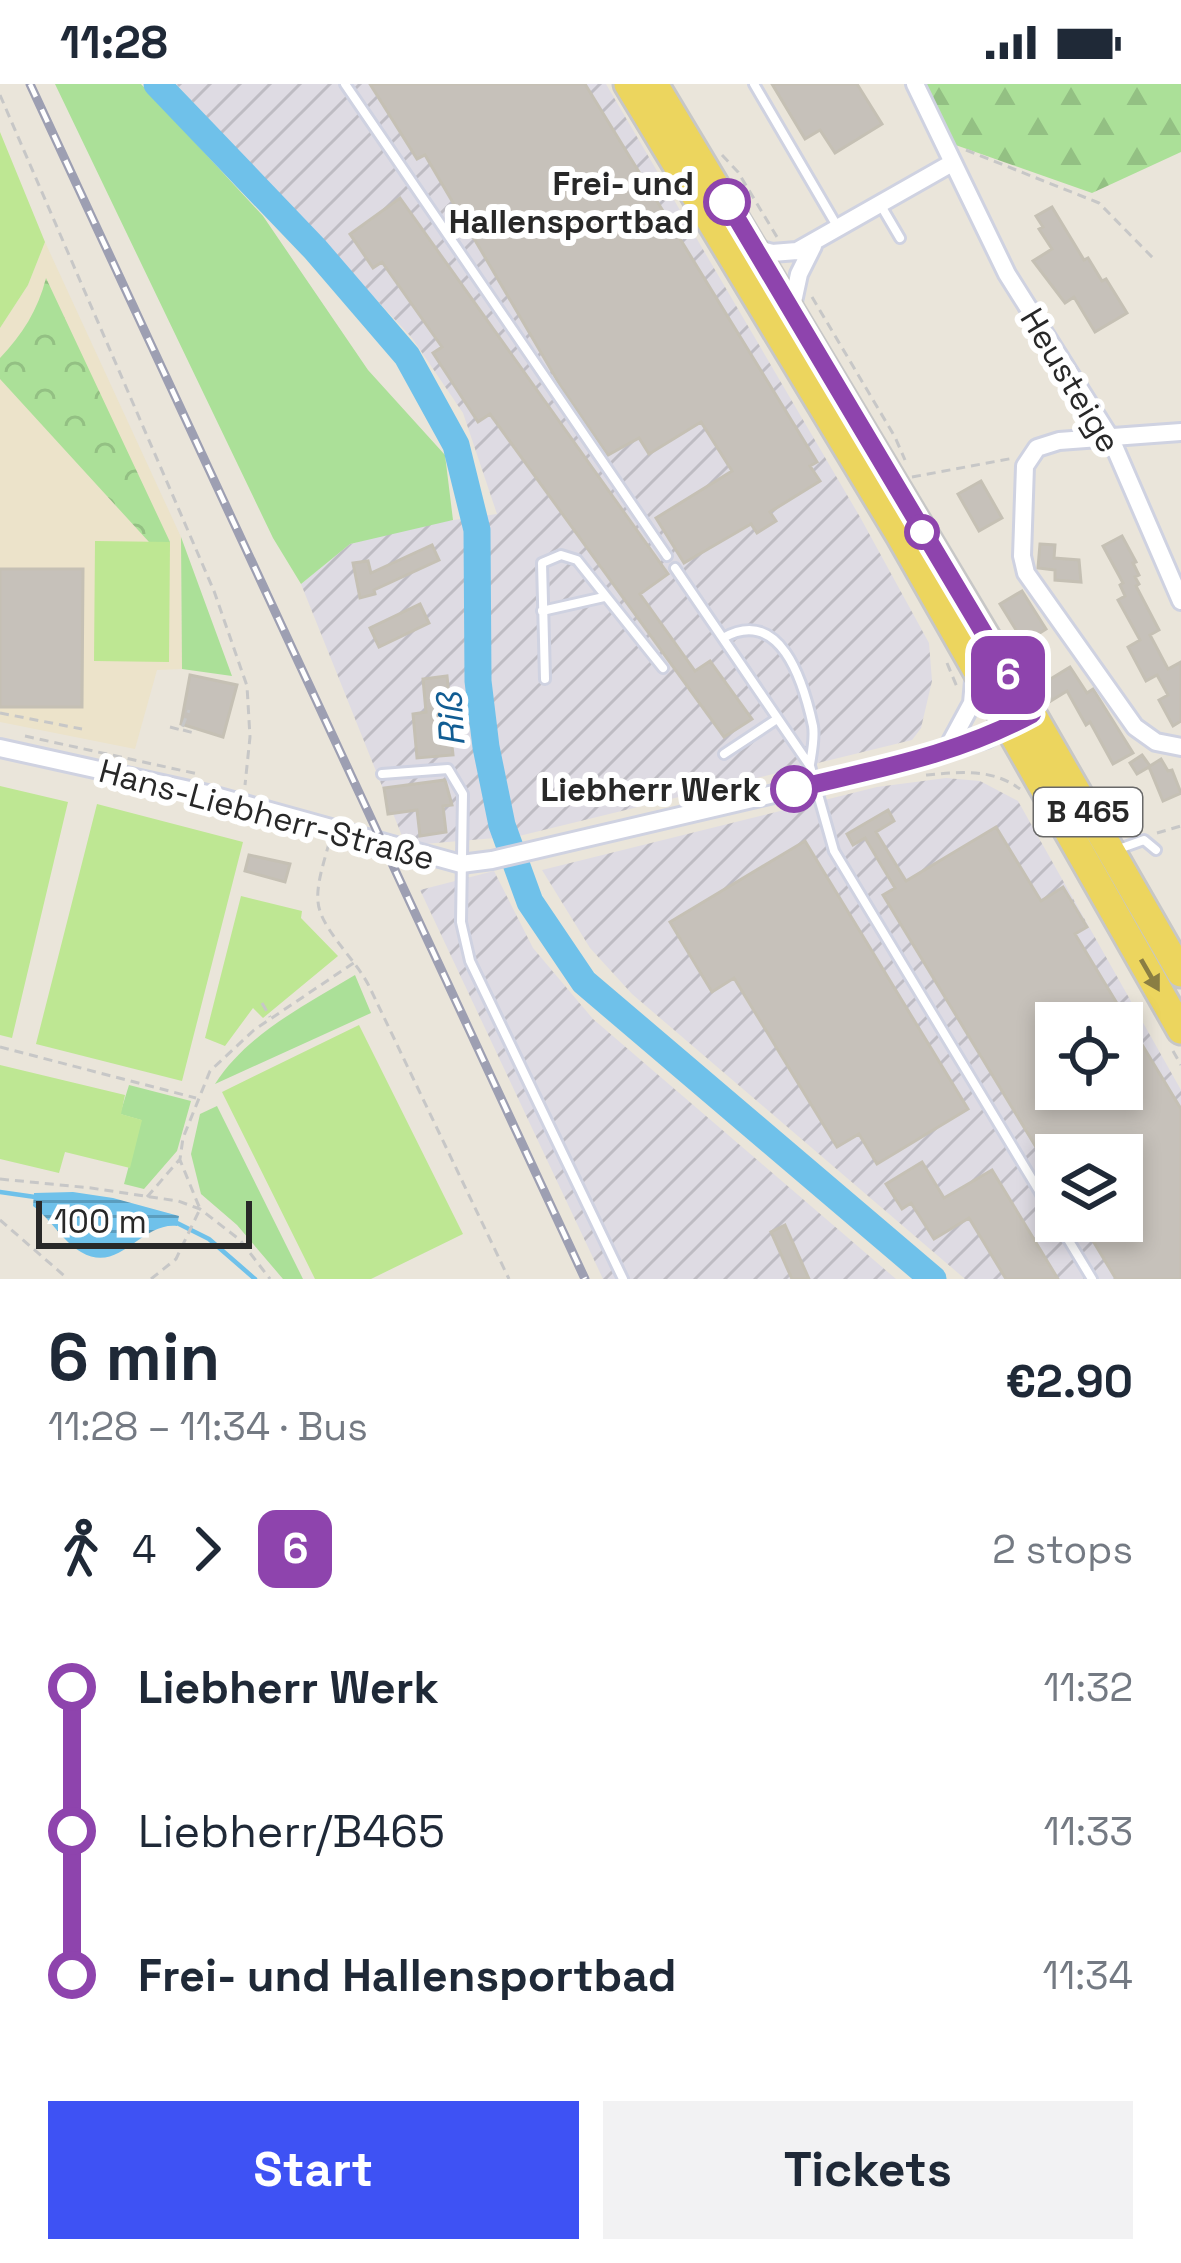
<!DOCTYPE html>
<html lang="en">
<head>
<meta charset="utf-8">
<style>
  :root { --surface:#fff; --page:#f2f2f3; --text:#1f2937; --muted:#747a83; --accent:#3e52f4 }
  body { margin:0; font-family:"Space Grotesk",sans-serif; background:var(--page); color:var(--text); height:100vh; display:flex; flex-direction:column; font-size:45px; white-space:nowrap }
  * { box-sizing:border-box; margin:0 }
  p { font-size:39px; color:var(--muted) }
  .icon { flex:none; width:66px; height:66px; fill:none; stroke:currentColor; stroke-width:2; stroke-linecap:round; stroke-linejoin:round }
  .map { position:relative; height:1195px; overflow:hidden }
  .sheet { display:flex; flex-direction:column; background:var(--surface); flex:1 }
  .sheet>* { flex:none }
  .badge { padding:0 24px; border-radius:18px; font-size:42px; line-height:78px }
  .buttons { position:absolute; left:1035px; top:918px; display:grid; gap:24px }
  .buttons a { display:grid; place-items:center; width:108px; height:108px; border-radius:0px; background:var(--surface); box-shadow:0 6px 18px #0003; font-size:60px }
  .scale { position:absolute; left:36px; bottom:30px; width:216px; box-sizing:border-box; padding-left:12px; border:6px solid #282828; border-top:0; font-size:33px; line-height:42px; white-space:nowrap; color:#282828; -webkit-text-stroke:9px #fff; paint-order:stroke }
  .map>.badge { position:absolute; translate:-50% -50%; box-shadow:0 0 0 6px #fff }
  .legs { display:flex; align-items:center; gap:18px; height:132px; padding:0 48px; font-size:39px }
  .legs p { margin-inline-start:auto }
  .summary { display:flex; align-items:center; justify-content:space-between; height:204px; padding:0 48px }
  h1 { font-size:66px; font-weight:700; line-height:90px }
  .button { display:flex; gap:24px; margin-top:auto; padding:24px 48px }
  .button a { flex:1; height:138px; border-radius:0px; background:var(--accent); color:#fff; font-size:48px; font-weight:700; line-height:138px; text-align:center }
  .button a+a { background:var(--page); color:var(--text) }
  ul { padding:0 48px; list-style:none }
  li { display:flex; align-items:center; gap:42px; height:144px; font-size:45px }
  li i { display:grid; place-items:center; width:18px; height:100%; margin:0 15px; background:currentColor }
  li i::after { content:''; width:30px; height:30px; margin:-15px; border:9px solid; border-radius:50%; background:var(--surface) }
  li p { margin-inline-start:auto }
  li:first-child i { background:linear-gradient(#0000 50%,currentColor 0) }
  li:last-child i { background:linear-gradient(currentColor 50%,#0000 0) }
  .status { display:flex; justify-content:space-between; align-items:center; height:84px; padding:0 60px; background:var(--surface); direction:ltr }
  .status svg { height:33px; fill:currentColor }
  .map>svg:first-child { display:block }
</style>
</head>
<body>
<div class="status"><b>11:28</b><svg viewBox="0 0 49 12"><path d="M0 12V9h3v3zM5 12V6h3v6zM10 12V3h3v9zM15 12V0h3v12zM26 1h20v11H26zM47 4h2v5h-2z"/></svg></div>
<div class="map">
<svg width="1181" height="1195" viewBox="0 0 1181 1195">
  <defs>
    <pattern id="industrial-furrows" width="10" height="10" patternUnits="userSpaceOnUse" patternTransform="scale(3)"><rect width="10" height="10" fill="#dedbe3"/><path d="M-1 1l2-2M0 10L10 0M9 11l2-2" fill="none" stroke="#bebcc3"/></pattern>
    <pattern id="forest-firs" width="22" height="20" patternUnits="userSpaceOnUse" patternTransform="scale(3)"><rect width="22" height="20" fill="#abe098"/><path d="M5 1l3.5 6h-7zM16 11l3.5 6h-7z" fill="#93c083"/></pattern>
    <pattern id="park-crowns" width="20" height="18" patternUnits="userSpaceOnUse" patternTransform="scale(3)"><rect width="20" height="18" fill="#abe098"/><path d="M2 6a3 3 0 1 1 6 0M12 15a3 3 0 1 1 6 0" fill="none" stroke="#93c083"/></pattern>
    <pattern id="water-rules" width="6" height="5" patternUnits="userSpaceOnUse" patternTransform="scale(3)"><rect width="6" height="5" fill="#6fc1ea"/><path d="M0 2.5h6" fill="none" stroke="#5b9dbe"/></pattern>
  </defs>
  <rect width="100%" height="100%" fill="#eae5da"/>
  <path fill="url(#industrial-furrows)" fill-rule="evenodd" d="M 176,0 L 606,0 L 860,433 L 929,559 L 932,597 L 921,644 L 912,656 L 519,752 L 424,760 L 402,752 L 301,500 L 350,460 L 425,440 L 497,430 L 463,329 L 412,254 Z
    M 946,694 L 980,697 L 1018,717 L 1181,1006 L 1181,1195 L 965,1195 L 632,910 L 590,864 L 542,786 L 877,703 ZM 1056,939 L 1122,939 L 1122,1005 L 1056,1005 ZM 1056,1071 L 1122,1071 L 1122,1137 L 1056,1137 Z
    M 494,787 L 533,864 L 593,935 L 896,1195 L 603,1195 L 420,806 Z"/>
  <path fill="#ece3ca" d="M 45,158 L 181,453 L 182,585 L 157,586 L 135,665 L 0,638 L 0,244 L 28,201 Z"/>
  <path fill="#abe098" d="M 55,0 L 141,0 L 263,132 L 368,286 L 445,371 L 453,436 L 350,460 L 301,500 L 273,454 Z
    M 181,453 L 232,592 L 182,585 Z
    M 355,891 L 371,929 L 215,1000 C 248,949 304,922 355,891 Z
    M 129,1001 L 191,1017 L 177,1067 L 144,1105 L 124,1100 L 141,1036 L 120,1030 Z
    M 217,1022 L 303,1195 L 283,1195 L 237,1141 L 201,1110 L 191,1070 L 200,1030 Z"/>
  <path fill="url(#forest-firs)" d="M 917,0 L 1181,0 L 1181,68 L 1092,109 L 947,58 Z"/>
  <path fill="url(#park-crowns)" d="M 46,194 L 170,458 L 149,458 L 0,295 L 0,274 C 22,251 38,226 46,194 Z"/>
  <path fill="#bee793" d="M 0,48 L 45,158 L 28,201 L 0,244 Z
    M 95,457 L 170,458 L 169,578 L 94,577 Z
    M 0,702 L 68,718 L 12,954 L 0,951 Z
    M 97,720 L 243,758 L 182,997 L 36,960 Z
    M 241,812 L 302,827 L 301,834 L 338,872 L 263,934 L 253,924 L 225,962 L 205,954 Z
    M 359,941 L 463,1150 L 371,1195 L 315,1195 L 222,1008 Z
    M 0,981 L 125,1011 L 121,1030 L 142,1036 L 130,1084 L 65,1068 L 59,1089 L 0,1075 Z"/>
  <path fill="url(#water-rules)" d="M 73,1108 L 113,1114 L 179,1132 L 177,1142 C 140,1138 120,1191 81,1168 C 62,1157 51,1135 33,1122 L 34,1109 Z"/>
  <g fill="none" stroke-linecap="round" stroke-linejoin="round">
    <path stroke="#6fc1ea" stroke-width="4.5" d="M 0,1108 L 35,1113
      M 173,1137 L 209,1155 L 255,1195"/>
    <path stroke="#6fc1ea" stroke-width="27" d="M 157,0 L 315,165 L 407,272 L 456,361 L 477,446 L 478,597 L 486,663 L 502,741 L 530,818 L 584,898 L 933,1195"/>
  </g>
  <path fill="#c6c1ba" stroke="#c5c0b4" stroke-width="3" fill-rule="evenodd" d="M 370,0 L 585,0 L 817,378 L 810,382 L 820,397 L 770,428 L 776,437 L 757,449 L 751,440 L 684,479 L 656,434 L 732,387 L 701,338 L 649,370 L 639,354 L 608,371 L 560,301 L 425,71 L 417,75 Z
    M 772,0 L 857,0 L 882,40 L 835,69 L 820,46 L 805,55 Z
    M 400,114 L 668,490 L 640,510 L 695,587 L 710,577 L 752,635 L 724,653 L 490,330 L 478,338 L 433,269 L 442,263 L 382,178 L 373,184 L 350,150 Z
    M 1052,123 L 1084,176 L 1088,174 L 1102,197 L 1106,195 L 1127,229 L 1095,248 L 1074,213 L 1065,219 L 1033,177 L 1052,165 L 1039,145 L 1043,143 L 1036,132 Z
    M 981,397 L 1002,434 L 979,447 L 958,410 Z
    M 1122,452 L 1136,478 L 1133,479 L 1139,491 L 1135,493 L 1139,500 L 1136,502 L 1159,546 L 1150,551 L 1168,585 L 1181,578 L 1181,637 L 1173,642 L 1159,616 L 1168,611 L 1157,591 L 1146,597 L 1128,563 L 1140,556 L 1118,516 L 1125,512 L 1120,501 L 1123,499 L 1103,462 Z
    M 1040,460 L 1055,461 L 1054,474 L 1079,476 L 1081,498 L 1055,496 L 1055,486 L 1038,484 Z
    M 432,461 L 439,476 L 374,506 L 375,510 L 360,514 L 353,479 L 368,477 L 371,489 Z
    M 0,485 L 83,485 L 82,623 L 0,623 Z
    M 1022,507 L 1046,545 L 1024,559 L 1000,520 Z
    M 420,520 L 429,539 L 379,563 L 370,544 Z
    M 1070,583 L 1087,609 L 1093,605 L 1133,669 L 1113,680 L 1090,638 L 1086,641 L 1067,607 L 1049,618 L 1049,607 L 1044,599 Z
    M 190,591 L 237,601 L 223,653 L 181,640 Z
    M 447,592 L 452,643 L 463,642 L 465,661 L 452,662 L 453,671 L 417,674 L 413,630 L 426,628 L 423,595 Z
    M 1142,671 L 1150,682 L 1161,675 L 1168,687 L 1172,686 L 1181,709 L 1163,717 L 1149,683 L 1137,690 L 1130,679 Z
    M 445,696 L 452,721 L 443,722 L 446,748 L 420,752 L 417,726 L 388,730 L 384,704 Z
    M 888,726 L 894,737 L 876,748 L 906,797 L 996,743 L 1041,817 L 1063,803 L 1087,843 L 1075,850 L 1181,1025 L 1181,1195 L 1116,1195 L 1081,1137 L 1122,1137 L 1122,1071 L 1056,1071 L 1056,1096 L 883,811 L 895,804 L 865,754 L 853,761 L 847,750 ZM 1056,939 L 1122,939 L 1122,1005 L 1056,1005 Z
    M 805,757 L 968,1025 L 877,1080 L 859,1050 L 837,1063 L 734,894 L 712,908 L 670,838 Z
    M 249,771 L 290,780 L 285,798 L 245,787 Z
    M 922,1078 L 944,1114 L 992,1086 L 1058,1195 L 1006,1195 L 969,1134 L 934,1155 L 911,1119 L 902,1125 L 886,1100 Z
    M 785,1141 L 809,1195 L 792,1195 L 771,1148 Z"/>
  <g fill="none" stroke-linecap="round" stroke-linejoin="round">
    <g stroke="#cfd2e1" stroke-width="14">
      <path id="service" d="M 345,0 L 667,472
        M 754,0 L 837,142
        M 880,120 L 900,154
        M 675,484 L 810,682 L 834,767 L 1056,1135
        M 542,527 L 604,513
        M 723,554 C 780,522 803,596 813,642 C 815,654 812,668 810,680
        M 545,595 L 542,479 L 561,471 L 577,476 L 663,584
        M 724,670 L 777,635
        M 382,690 L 448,685 L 463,710 L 461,838 L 470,877 L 623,1195
        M 1116,766 L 1144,756 L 1156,766
        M 1057,1137 L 1092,1195"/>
    </g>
    <g stroke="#cfd2e1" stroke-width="22">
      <path id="minor" d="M 915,0 L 1007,190 L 1111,355 L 1181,517
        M 752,163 L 772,169 L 797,167 L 952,79
        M 791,227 L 799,190 L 813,162
        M 1181,348 L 1059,357 L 1037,364 L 1025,382 L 1022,472 L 1026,489 L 1135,643 L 1156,658 L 1181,663
        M 0,664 L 212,711 L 461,780 L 492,776 L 906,679 L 986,655 L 1015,639
        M 946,667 L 972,619 L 975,586"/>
    </g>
    <g stroke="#c7c7c7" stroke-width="33">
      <path id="primary" d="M 628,0 L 901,453 L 1181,946
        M 654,0 L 1032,630 L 1181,889"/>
    </g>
    <path stroke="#c7c7c7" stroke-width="3" stroke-dasharray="9 6" stroke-linecap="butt" d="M 0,11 L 214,507 L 247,602 L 250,653 L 245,701
      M 966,66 L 1099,119 L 1153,174
      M 722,71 L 738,88 L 777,153
      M 812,213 L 895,353 L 905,376
      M 912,393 L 1014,374
      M 947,579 L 957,603
      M 0,629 L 82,645
      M 170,643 L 181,646 L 189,626
      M 183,646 L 194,649 L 195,645
      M 25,652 L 198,690
      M 926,691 C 959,688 992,684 1020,705
      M 1157,749 L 1181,742
      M 329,759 C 324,779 313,808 320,827 C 327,850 357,878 369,902 L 509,1195
      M 262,919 L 270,933
      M 0,963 L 196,1014
      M 1173,967 L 1181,981
      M 0,1095 L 91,1104 L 178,1117 L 200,1125 L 240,1156 L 270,1195
      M 147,1113 L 180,1075 L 183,1054 L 210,987 L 254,946 L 355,878
      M 0,1136 L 68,1195
      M 151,1195 L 176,1175 L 200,1125 L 180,1076"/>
    <use href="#service" stroke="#fff" stroke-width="8"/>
    <use href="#minor" stroke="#fff" stroke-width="16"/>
    <use href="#primary" stroke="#ecd55e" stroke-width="27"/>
    <g stroke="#9d9fb2" stroke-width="9">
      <path id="rail" d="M 30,0 L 585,1195"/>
    </g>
    <use href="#rail" stroke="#fff" stroke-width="4.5" stroke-dasharray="14" stroke-linecap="butt"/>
  </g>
  <defs><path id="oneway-solid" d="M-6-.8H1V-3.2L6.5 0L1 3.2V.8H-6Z" transform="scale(3)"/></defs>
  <use fill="#8a7e43" href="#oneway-solid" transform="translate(1150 891) rotate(60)"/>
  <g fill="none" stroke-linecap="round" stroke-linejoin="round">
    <g stroke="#fff" stroke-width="27">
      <path id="line-1" d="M 727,118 L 1032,630 C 957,671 876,685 794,705"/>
    </g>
    <use href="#line-1" stroke="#8e44ad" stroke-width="18"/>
  </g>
  <g fill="#fff" stroke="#8e44ad" stroke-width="6">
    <circle cx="727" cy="118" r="21"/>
    <circle cx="922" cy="448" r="15"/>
    <circle cx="794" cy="705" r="21"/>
  </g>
  <g text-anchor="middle" stroke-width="12" stroke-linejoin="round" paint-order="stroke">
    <rect fill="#fff" stroke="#686868" stroke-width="3" x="1034" y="704" width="108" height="48" rx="9"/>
    <g font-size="30" font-weight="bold" fill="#282828">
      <text x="1088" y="738">B 465</text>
    </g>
    <g font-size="33" font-weight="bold" fill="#282828" stroke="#fff" text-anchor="end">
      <text x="694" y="111">Frei- und<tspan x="694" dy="38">Hallensportbad</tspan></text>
      <text x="761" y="717">Liebherr Werk</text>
    </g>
    <g font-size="33" fill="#282828" stroke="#fff">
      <text transform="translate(1071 296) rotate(59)" y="12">Heusteige</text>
      <text transform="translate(267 730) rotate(15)" y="12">Hans-Liebherr-Straße</text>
    </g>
    <g font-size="36" font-style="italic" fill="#115d93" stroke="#fff">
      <text transform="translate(450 636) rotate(-94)" y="13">Riß</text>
    </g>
  </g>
</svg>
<div class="buttons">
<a><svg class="icon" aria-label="locate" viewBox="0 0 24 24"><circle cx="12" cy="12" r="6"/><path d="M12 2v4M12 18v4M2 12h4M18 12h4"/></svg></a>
<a><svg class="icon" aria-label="layers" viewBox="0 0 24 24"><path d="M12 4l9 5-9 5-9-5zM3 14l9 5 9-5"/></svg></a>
</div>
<div class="scale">100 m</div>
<b class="badge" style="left:1008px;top:591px;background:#8e44ad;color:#fff">6</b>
</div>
<section class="sheet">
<div class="summary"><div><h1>6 min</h1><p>11:28 – 11:34 · Bus</p></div><b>€2.90</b></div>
<div class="legs"><svg class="icon" aria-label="walk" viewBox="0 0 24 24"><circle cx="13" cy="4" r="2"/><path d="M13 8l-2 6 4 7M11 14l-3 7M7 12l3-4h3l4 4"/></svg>4<svg class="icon" aria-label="forward" viewBox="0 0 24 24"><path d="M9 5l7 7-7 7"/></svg><b class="badge" style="background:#8e44ad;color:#fff">6</b><p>2 stops</p></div>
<ul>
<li><i style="color:#8e44ad"></i><b>Liebherr Werk</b><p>11:32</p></li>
<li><i style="color:#8e44ad"></i><span>Liebherr/B465</span><p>11:33</p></li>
<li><i style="color:#8e44ad"></i><b>Frei- und Hallensportbad</b><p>11:34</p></li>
</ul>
<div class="button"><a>Start</a><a>Tickets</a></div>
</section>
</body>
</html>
